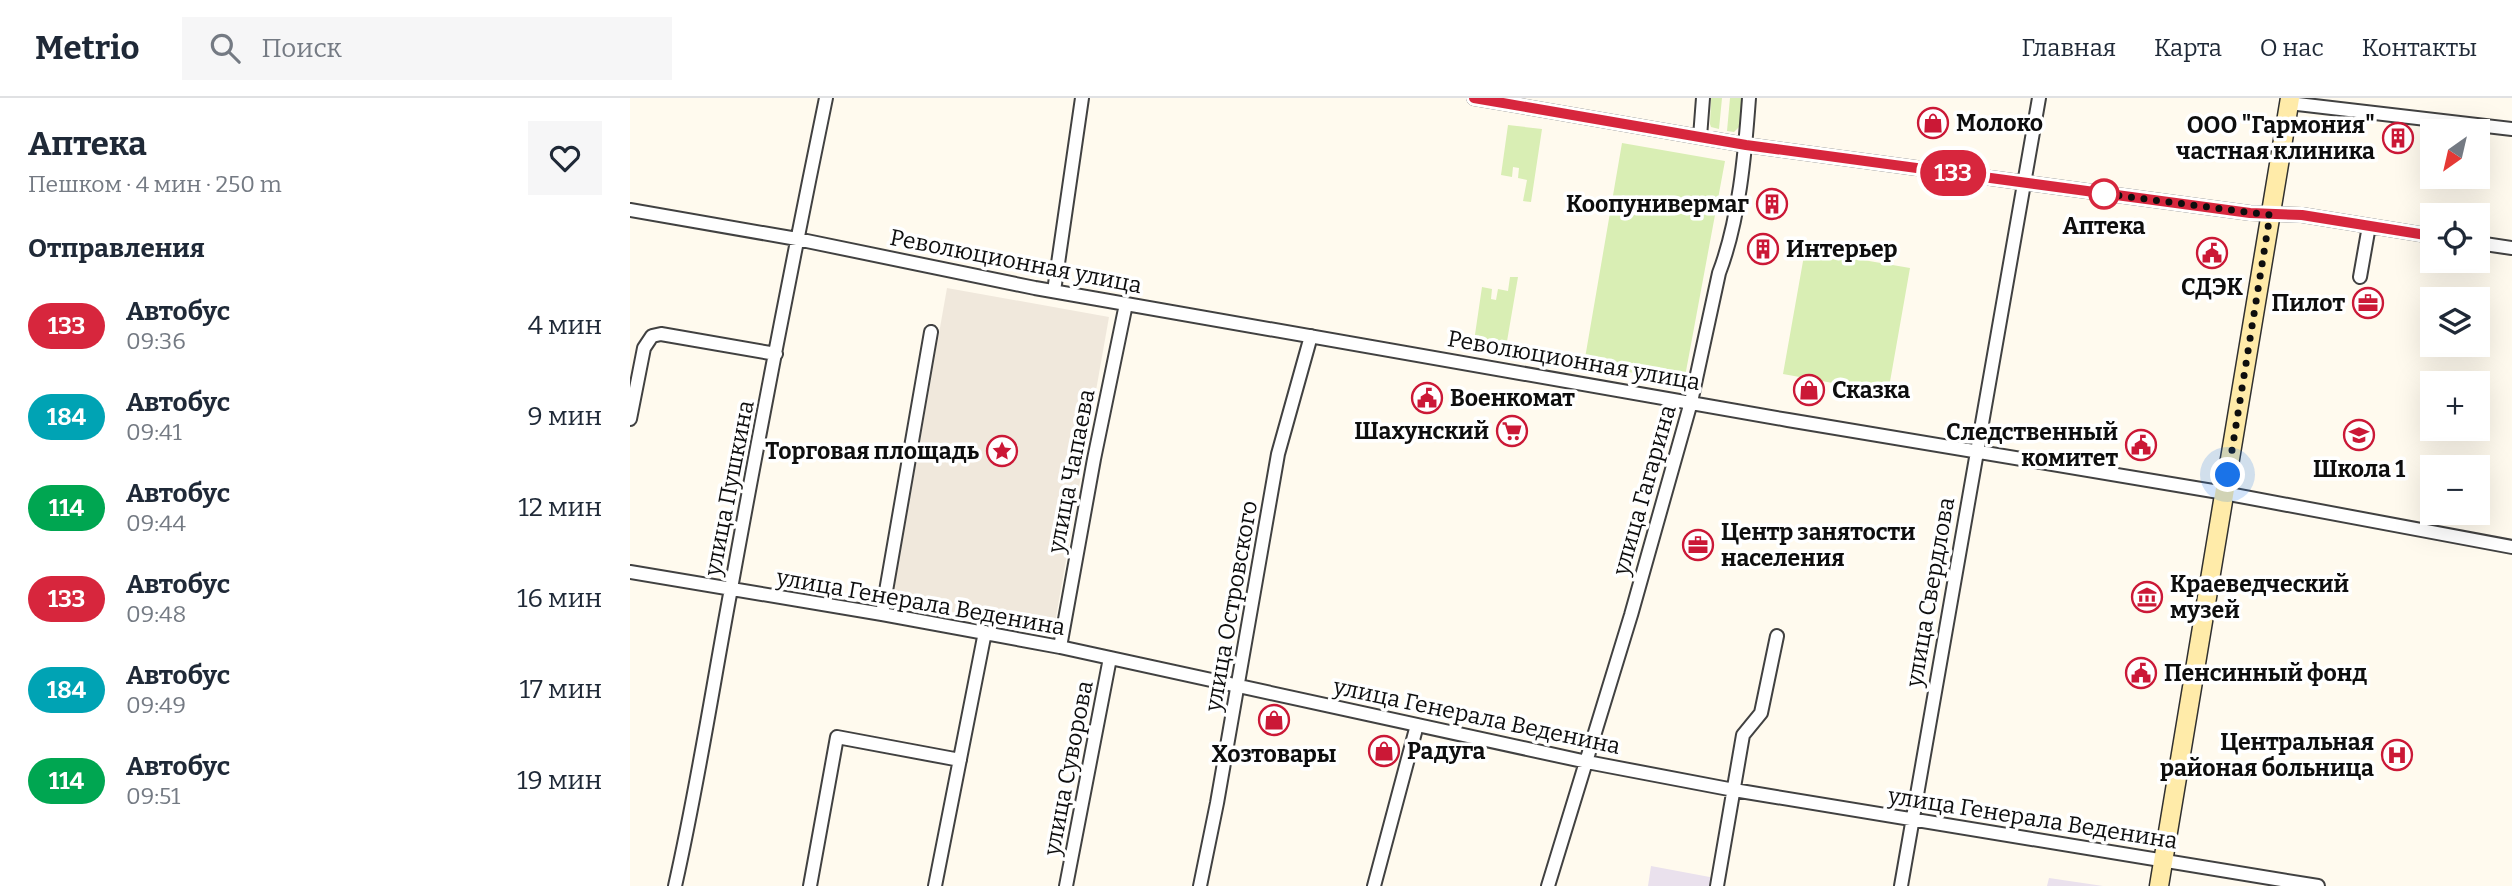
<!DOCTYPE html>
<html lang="ru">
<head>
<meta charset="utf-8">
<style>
  :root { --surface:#fff; --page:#f6f6f7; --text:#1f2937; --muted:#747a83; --line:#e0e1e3 }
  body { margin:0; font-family:Bitter,serif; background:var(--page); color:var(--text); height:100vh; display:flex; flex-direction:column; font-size:26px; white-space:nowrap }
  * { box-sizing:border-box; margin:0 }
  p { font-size:23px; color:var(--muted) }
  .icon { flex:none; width:38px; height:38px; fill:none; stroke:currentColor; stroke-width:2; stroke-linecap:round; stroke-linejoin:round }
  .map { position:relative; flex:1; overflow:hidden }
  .drawer { display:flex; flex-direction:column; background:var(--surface); width:630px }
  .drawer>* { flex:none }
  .badge { padding:0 14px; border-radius:23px; font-size:24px; line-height:46px }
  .needle { width:46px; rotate:214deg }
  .tools { position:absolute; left:1790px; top:21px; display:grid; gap:14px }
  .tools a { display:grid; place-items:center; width:70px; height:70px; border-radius:0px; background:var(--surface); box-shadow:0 7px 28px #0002; font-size:35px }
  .you { position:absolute; width:35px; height:35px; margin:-18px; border:5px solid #fff; border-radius:50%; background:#1a73e8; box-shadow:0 0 0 10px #1a73e833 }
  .map>.badge { position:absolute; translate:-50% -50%; box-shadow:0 0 0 4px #fff }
  h2 { padding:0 28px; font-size:26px; line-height:63px }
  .round { display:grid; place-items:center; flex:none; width:74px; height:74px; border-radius:0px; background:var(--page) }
  .summary { display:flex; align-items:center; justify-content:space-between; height:119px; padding:0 28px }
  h1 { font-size:33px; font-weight:700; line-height:52px }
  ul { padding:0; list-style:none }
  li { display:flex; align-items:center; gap:21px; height:91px; padding:0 28px }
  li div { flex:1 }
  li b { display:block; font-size:26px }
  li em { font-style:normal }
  li .badge { min-width:77px; font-weight:700; text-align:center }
  header { display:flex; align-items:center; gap:42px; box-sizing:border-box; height:98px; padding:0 35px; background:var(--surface); border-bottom:2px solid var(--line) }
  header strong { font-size:33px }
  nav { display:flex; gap:38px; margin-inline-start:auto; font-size:24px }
  .search { width:490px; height:63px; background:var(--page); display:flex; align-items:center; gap:18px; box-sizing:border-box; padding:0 24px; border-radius:0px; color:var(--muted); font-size:26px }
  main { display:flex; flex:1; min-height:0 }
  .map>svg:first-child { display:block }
</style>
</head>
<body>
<header>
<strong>Metrio</strong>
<div class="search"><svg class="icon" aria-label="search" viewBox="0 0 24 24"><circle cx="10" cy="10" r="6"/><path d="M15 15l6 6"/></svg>Поиск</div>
<nav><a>Главная</a><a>Карта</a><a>О нас</a><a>Контакты</a></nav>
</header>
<main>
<section class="drawer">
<div class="summary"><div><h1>Аптека</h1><p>Пешком · 4 мин · 250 m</p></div><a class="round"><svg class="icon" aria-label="heart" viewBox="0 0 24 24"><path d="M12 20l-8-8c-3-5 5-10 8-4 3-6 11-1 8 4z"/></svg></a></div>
<h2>Отправления</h2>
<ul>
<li><span class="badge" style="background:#d7263d;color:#fff">133</span><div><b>Автобус</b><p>09:36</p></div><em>4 мин</em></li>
<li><span class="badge" style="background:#00a3b4;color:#fff">184</span><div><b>Автобус</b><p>09:41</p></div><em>9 мин</em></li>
<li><span class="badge" style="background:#00a651;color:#fff">114</span><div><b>Автобус</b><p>09:44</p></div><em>12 мин</em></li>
<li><span class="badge" style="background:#d7263d;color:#fff">133</span><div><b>Автобус</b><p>09:48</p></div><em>16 мин</em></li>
<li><span class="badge" style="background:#00a3b4;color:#fff">184</span><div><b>Автобус</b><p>09:49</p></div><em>17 мин</em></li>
<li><span class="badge" style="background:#00a651;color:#fff">114</span><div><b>Автобус</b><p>09:51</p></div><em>19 мин</em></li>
</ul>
</section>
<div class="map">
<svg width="1882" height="788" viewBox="0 0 1882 788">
  <rect width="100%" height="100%" fill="#fffaee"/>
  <path fill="#eae1ed" d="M 1021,768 L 1085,780 L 1083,788 L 1018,788 Z
    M 1419,780 L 1473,788 L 1417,788 Z"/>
  <path fill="#d9eeb4" d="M 1081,0 L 1092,0 L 1089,31 L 1081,29 L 1080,26 Z
    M 1100,0 L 1113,0 L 1110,28 L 1104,34 L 1097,33 Z
    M 878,27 L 912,31 L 901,104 L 893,103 L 897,82 L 888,80 L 889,70 L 883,69 L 882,79 L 871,77 Z
    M 992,45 L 1095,63 L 1054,284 L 954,266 Z
    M 1175,152 L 1280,170 L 1258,295 L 1153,276 Z
    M 880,179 L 888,179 L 875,255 L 843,250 L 852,189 L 862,191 L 861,201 L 866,202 L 868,191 L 878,193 Z"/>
  <path fill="#f0e8dc" d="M 317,190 L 479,219 L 423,536 L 261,507 Z"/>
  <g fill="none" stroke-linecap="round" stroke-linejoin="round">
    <g stroke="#414141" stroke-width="16">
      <path id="street" d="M 844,0 L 1116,47 L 1620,115 L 1672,117 L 1802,138
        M 1659,5 L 1882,31
        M 1070,39 L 1073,0
        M 0,112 L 167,141 L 405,190 L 1158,322 L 1583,393 L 1882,449
        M 1848,145 L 1882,150
        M 1730,179 L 1739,128
        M 424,193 L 452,0
        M 0,321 L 14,250 L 22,238 L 31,236 L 146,256
        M 0,474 L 252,516 L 430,549 L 957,664 L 1104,692 L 1688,788
        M 252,516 L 301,234
        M 430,549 L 464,361 L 496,206
        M 45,788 C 67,691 82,593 100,496 C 130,330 162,165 196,0
        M 180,788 L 207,639 L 330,662
        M 305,788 L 355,534
        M 436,788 L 480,560
        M 570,788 L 587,705 L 648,356 L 681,238
        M 744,788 L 787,627
        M 918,788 L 1001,517 L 1061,304 L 1089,175 C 1109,123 1115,56 1119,0
        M 1087,788 L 1113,637 L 1131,615 L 1147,538
        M 1271,788 L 1409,0"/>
    </g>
    <g stroke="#303030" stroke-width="21">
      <path id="secondary" d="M 1529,788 L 1660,0"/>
    </g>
    <use href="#street" stroke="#fff" stroke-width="12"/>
    <use href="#secondary" stroke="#ffeba9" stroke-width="18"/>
  </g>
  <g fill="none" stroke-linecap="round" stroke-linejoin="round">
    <g stroke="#fff" stroke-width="16">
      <path id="line" d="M 844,0 L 1116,47 L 1620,115 L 1672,117 L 1802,138"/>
    </g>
    <use href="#line" stroke="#d7263d" stroke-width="10"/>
    <path stroke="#0e0e0e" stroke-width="7" stroke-dasharray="0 12.6" d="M 1474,96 L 1469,95 L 1640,117 L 1598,377"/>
  </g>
  <defs>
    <g id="shop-ring" transform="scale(1.575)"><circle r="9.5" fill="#fff" stroke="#cb1836" stroke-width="1.5"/><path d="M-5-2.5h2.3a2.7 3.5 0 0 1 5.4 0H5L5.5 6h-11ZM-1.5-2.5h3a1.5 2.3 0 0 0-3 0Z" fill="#cb1836"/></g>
    <g id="building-ring" transform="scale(1.575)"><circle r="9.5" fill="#fff" stroke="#cb1836" stroke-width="1.5"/><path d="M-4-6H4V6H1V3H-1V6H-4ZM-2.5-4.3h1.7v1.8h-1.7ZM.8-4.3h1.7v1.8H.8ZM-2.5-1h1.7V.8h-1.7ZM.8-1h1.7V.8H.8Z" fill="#cb1836"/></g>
    <g id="civic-ring" transform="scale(1.575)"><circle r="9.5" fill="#fff" stroke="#cb1836" stroke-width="1.5"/><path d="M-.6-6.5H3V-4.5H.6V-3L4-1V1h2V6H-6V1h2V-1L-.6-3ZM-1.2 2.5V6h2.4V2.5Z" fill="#cb1836"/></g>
    <g id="office-ring" transform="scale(1.575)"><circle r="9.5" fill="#fff" stroke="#cb1836" stroke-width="1.5"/><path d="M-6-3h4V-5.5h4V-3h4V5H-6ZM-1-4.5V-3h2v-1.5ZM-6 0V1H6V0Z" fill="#cb1836"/></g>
    <g id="supermarket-ring" transform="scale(1.575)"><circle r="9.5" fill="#fff" stroke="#cb1836" stroke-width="1.5"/><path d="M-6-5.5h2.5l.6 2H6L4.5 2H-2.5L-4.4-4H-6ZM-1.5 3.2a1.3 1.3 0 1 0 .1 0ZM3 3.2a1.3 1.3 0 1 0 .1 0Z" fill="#cb1836"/></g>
    <g id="school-ring" transform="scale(1.575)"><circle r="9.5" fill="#fff" stroke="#cb1836" stroke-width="1.5"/><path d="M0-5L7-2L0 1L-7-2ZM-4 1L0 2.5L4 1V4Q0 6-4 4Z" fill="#cb1836"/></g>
    <g id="sight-ring" transform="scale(1.575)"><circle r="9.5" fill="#fff" stroke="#cb1836" stroke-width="1.5"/><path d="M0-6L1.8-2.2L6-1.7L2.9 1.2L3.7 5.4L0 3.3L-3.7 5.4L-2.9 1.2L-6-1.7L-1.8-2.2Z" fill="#cb1836"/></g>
    <g id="museum-ring" transform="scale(1.575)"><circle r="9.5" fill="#fff" stroke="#cb1836" stroke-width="1.5"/><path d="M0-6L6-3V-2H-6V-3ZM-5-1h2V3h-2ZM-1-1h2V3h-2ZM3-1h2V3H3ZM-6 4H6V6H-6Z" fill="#cb1836"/></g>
    <g id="hospital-ring" transform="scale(1.575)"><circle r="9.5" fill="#fff" stroke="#cb1836" stroke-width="1.5"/><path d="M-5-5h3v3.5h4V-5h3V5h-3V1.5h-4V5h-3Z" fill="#cb1836"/></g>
  </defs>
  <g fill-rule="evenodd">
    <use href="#shop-ring" x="1303" y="25"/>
    <use href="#building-ring" x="1768" y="40"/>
    <use href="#building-ring" x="1142" y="106"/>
    <use href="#building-ring" x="1133" y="151"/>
    <use href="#civic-ring" x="1582" y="155"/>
    <use href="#office-ring" x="1738" y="205"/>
    <use href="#shop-ring" x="1179" y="292"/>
    <use href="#civic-ring" x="797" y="300"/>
    <use href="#supermarket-ring" x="882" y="333"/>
    <use href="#school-ring" x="1729" y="337"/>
    <use href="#civic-ring" x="1511" y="347"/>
    <use href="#sight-ring" x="372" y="353"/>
    <use href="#office-ring" x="1068" y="447"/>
    <use href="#museum-ring" x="1517" y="499"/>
    <use href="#civic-ring" x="1511" y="575"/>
    <use href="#shop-ring" x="644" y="622"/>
    <use href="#shop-ring" x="754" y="653"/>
    <use href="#hospital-ring" x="1767" y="657"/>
  </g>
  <circle fill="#fff" stroke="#d7263d" stroke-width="3.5" cx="1474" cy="96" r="14"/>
  <g text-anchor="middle" stroke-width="7" stroke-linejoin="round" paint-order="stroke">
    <g font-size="23" font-weight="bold" fill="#0e0e0e" stroke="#fff" text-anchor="start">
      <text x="1326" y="33">Молоко</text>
      <text x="1745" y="35" text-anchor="end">ООО "Гармония"<tspan x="1745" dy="26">частная клиника</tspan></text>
      <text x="1119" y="114" text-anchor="end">Коопунивермаг</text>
      <text x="1156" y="159">Интерьер</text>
      <text x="1582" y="197" text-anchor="middle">СДЭК</text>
      <text x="1715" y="213" text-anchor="end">Пилот</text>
      <text x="1202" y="300">Сказка</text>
      <text x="820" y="308">Военкомат</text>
      <text x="859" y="341" text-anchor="end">Шахунский</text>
      <text x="1488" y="342" text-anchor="end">Следственный<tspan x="1488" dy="26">комитет</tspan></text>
      <text x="349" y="361" text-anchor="end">Торговая площадь</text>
      <text x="1729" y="379" text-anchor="middle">Школа 1</text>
      <text x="1091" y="442">Центр занятости<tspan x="1091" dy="26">населения</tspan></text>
      <text x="1540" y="494">Краеведческий<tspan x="1540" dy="26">музей</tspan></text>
      <text x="1534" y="583">Пенсинный фонд</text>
      <text x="1744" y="652" text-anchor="end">Центральная<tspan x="1744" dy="26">районая больница</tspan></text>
      <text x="777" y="661">Радуга</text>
      <text x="644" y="664" text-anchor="middle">Хозтовары</text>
    </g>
    <g font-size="23" font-weight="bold" fill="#0e0e0e" stroke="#fff">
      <text x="1474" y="136">Аптека</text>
    </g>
    <g font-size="23" fill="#0e0e0e" stroke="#fff">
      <text transform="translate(386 163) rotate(11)" y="8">Революционная улица</text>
      <text transform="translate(944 262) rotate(10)" y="8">Революционная улица</text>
      <text transform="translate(441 373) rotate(-79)" y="8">улица Чапаева</text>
      <text transform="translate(99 390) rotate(-79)" y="8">улица Пушкина</text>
      <text transform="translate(1014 392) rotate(-74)" y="8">улица Гагарина</text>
      <text transform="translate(1300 494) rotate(-80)" y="8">улица Свердлова</text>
      <text transform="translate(291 504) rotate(10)" y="8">улица Генерала Веденина</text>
      <text transform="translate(601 508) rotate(-80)" y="8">улица Островского</text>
      <text transform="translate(847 618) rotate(12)" y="8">улица Генерала Веденина</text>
      <text transform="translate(438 670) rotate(-79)" y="8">улица Суворова</text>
      <text transform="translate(1403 720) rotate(9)" y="8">улица Генерала Веденина</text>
    </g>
  </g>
</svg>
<div class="tools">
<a><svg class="needle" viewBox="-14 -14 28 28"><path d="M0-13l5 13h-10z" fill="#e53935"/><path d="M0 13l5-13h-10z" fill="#747a83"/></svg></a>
<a><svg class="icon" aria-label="locate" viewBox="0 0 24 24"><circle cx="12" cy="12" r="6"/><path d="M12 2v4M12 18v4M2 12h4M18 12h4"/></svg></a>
<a><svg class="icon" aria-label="layers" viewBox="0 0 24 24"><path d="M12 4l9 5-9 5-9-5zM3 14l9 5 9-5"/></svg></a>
<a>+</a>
<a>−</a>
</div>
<div class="you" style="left:1598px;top:377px"></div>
<b class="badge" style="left:1323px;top:75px;background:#d7263d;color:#fff">133</b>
</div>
</main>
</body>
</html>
